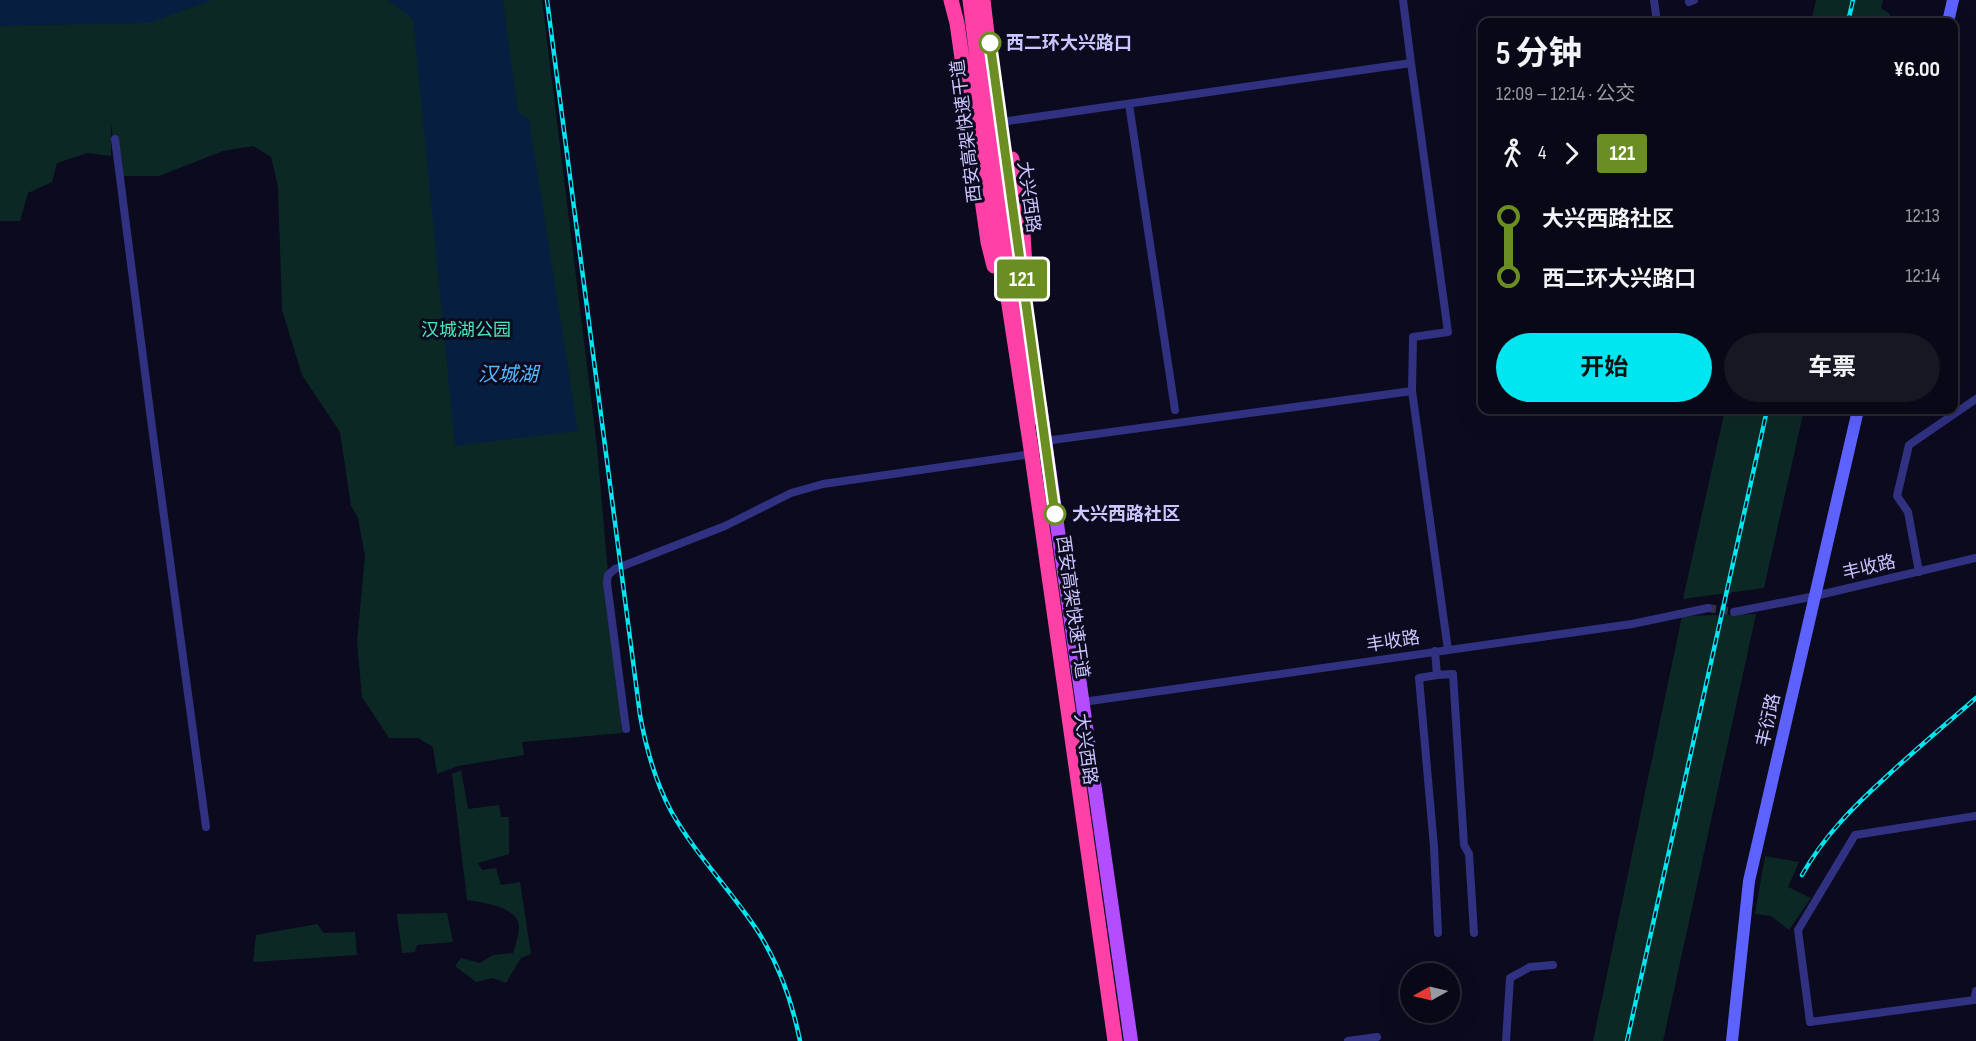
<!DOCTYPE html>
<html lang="zh">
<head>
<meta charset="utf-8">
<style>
  :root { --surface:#090816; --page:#171623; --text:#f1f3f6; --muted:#999aa1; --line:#292935; --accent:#00e6f1 }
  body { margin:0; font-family:"Sofia Sans Condensed","Noto Sans SC",sans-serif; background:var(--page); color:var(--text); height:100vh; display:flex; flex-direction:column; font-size:22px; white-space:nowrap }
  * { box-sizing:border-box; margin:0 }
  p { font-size:20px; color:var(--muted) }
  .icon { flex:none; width:33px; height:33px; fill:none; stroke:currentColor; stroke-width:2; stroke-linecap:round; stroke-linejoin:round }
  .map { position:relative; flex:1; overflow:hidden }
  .side { position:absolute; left:1478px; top:18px; width:480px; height:396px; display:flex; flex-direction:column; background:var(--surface); border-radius:12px; box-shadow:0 6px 24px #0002,0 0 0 2px var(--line) }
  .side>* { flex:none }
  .badge { padding:0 12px; border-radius:4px; font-size:21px; line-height:39px }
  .needle { width:39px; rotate:262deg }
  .fabs { position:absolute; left:1400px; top:963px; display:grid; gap:12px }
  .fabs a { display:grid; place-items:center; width:60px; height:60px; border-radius:50%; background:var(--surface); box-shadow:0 6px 24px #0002,0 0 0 2px var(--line); font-size:30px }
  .map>.badge { position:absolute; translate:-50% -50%; box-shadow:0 0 0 3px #fff }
  .legs { display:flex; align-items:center; gap:9px; height:66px; padding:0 18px; font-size:20px }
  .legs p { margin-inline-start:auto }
  .overview { display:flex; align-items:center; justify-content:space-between; height:102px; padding:0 18px }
  h1 { font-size:33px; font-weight:700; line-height:45px }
  .cta { display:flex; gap:12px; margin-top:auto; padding:12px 18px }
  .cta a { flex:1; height:69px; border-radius:36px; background:var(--accent); color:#111; font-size:24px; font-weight:700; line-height:69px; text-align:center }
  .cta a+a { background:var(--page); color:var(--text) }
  ul { padding:0 18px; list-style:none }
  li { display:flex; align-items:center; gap:21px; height:60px; font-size:22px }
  li i { display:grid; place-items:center; width:9px; height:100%; margin:0 8px; background:currentColor }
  li i::after { content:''; width:15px; height:15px; margin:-8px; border:4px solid; border-radius:50%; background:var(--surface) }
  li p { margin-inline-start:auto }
  li:first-child i { background:linear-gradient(#0000 50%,currentColor 0) }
  li:last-child i { background:linear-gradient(currentColor 50%,#0000 0) }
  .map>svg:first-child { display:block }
</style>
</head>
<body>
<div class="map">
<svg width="1976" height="1041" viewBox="0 0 1976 1041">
  <rect width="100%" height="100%" fill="#0c0a1e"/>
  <path fill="#0c2825" d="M 0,0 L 542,0 L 597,447 L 622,733 L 522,742 L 524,755 L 458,766 L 437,774 L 433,747 L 418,738 L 389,738 L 362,697 L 357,642 L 365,556 L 358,518 L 351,506 L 340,432 L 302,375 L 282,310 L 278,187 L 271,157 L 253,146 L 223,151 L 159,176 L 118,176 L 111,124 L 111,156 L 87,153 L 57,163 L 52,182 L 28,193 L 20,221 L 0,221 Z
    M 1816,0 L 1883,0 L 1881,8 L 1890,14 L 1888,22 L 1811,22 Z
    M 1725,410 L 1804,410 L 1764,588 L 1683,599 Z
    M 1756,614 L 1663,1041 L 1593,1041 L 1682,616 Z
    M 461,770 L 468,809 L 499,805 L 501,817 L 509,817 L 509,854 L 478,863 L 482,870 L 496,868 L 501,885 L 520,882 L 531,954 L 521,958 L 506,983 L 493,978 L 476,982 L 455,966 L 461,958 L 480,963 L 493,955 L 513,953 C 515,946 518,937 519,930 C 521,906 483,903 467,900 L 452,774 Z
    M 1765,856 L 1799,862 L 1788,887 L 1811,898 L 1789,930 L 1771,916 L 1755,914 Z
    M 447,913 L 453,942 L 417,945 L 415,952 L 402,953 L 397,914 Z
    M 317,924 L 324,933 L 355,932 L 357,955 L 253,962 L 256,935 Z"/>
  <path fill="#061f40" d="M 0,0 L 212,0 L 150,23 L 0,26 Z
    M 388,0 L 503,0 L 518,112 L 529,119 L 578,431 L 455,446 L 413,19 Z"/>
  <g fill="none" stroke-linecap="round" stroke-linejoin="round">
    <path stroke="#32304b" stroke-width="8" stroke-dasharray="8 4" stroke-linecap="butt" d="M 1708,608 L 1734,612"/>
    <path stroke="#303181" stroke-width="8" d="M 1654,0 L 1657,22
      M 1689,2 L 1694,0
      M 1411,63 L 1448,332 L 1413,337 L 1412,391
      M 1129,104 L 1175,410
      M 1001,122 L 1411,63 L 1403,0
      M 115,139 L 153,435 L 206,827
      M 1045,441 L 1412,391 L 1448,650
      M 1919,572 L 1908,512 L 1897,496 L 1909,445 L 1976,399
      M 1734,612 L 1815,596 L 1976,558
      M 1435,651 L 1437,675 L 1453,674 L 1464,845 L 1469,854 L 1474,933
      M 1437,675 L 1419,678 L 1434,847 L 1438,933
      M 1083,702 L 1632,624 L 1708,608
      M 626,729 L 607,583 L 608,575 L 615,569 L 725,526 L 791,493 L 823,484 L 1025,455
      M 1976,816 L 1855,835 L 1798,930 L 1810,1022 L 1974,1000 L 1976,991
      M 1348,1041 L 1377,1037
      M 1506,1041 L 1510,978 L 1530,967 L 1553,965"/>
    <path stroke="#5d62ff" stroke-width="12" d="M 1948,22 L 1953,0
      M 1732,1041 L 1749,881 L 1858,410"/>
    <path stroke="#b34dff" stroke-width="14" d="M 1040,405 L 1131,1041"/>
    <path stroke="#ff41a7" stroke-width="15" d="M 951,0 L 957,23 L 988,242 L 994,266
      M 970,0 L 1002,259 L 1031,449 L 1115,1041
      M 983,0 L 1014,260 L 1036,417
      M 1012,159 L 1023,233 L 1026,284"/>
    <g stroke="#00e6f1" stroke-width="4.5">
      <path id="rail" d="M 547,0 L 640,715 C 646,748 655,781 671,811 C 695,854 730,889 757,930 C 779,964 792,1001 800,1041
        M 1848,22 L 1853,0
        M 1802,875 C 1824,836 1853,807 1886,777 C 1915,750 1946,724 1976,698
        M 1627,1041 L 1767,410"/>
    </g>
    <use href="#rail" stroke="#0c0a1e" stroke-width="2" stroke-dasharray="7" stroke-linecap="butt"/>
  </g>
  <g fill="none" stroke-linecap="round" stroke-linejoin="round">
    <g stroke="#fff" stroke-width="14">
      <path id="line-1" d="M 990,43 L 1055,514"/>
    </g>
    <use href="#line-1" stroke="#6b8e23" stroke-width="9"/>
  </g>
  <g fill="#fff" stroke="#6b8e23" stroke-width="3">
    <circle cx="990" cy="43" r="10"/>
    <circle cx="1055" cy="514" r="10"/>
  </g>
  <g text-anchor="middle" stroke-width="6" stroke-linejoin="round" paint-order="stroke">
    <g font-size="18" font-weight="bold" fill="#cac6ff" stroke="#0c0a1e" text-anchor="start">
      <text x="1006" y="49">西二环大兴路口</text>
      <text x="1072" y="520">大兴西路社区</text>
    </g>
    <g font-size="18" fill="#cac6ff" stroke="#0c0a1e">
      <text transform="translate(966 131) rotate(-97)" y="6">西安高架快速干道</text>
      <text transform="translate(1029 197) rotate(82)" y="6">大兴西路</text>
      <text transform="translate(1869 567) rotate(-13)" y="6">丰收路</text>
      <text transform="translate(1073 607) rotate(82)" y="6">西安高架快速干道</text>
      <text transform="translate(1393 641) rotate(-9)" y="6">丰收路</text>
      <text transform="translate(1768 720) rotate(-77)" y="6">丰衍路</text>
      <text transform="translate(1086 749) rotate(82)" y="6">大兴西路</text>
    </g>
    <g font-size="18" fill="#48e9b8" stroke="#0c0a1e">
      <text x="466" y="336">汉城湖公园</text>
    </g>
    <g font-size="20" font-style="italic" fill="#54b9ff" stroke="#0c0a1e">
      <text x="508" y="381">汉城湖</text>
    </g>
  </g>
</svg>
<div class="fabs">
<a><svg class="needle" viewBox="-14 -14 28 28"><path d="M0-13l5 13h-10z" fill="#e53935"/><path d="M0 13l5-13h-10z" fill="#999aa1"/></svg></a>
</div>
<b class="badge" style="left:1022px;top:279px;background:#6b8e23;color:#fff">121</b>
<section class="side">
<div class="overview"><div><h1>5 分钟</h1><p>12:09 – 12:14 · 公交</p></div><b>¥6.00</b></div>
<div class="legs"><svg class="icon" aria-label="walk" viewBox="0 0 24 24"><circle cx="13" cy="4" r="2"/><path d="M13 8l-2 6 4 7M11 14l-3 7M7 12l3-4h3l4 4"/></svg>4<svg class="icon" aria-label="forward" viewBox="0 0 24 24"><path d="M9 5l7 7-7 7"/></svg><b class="badge" style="background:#6b8e23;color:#fff">121</b></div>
<ul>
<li><i style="color:#6b8e23"></i><b>大兴西路社区</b><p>12:13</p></li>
<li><i style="color:#6b8e23"></i><b>西二环大兴路口</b><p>12:14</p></li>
</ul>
<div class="cta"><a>开始</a><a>车票</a></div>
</section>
</div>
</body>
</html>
